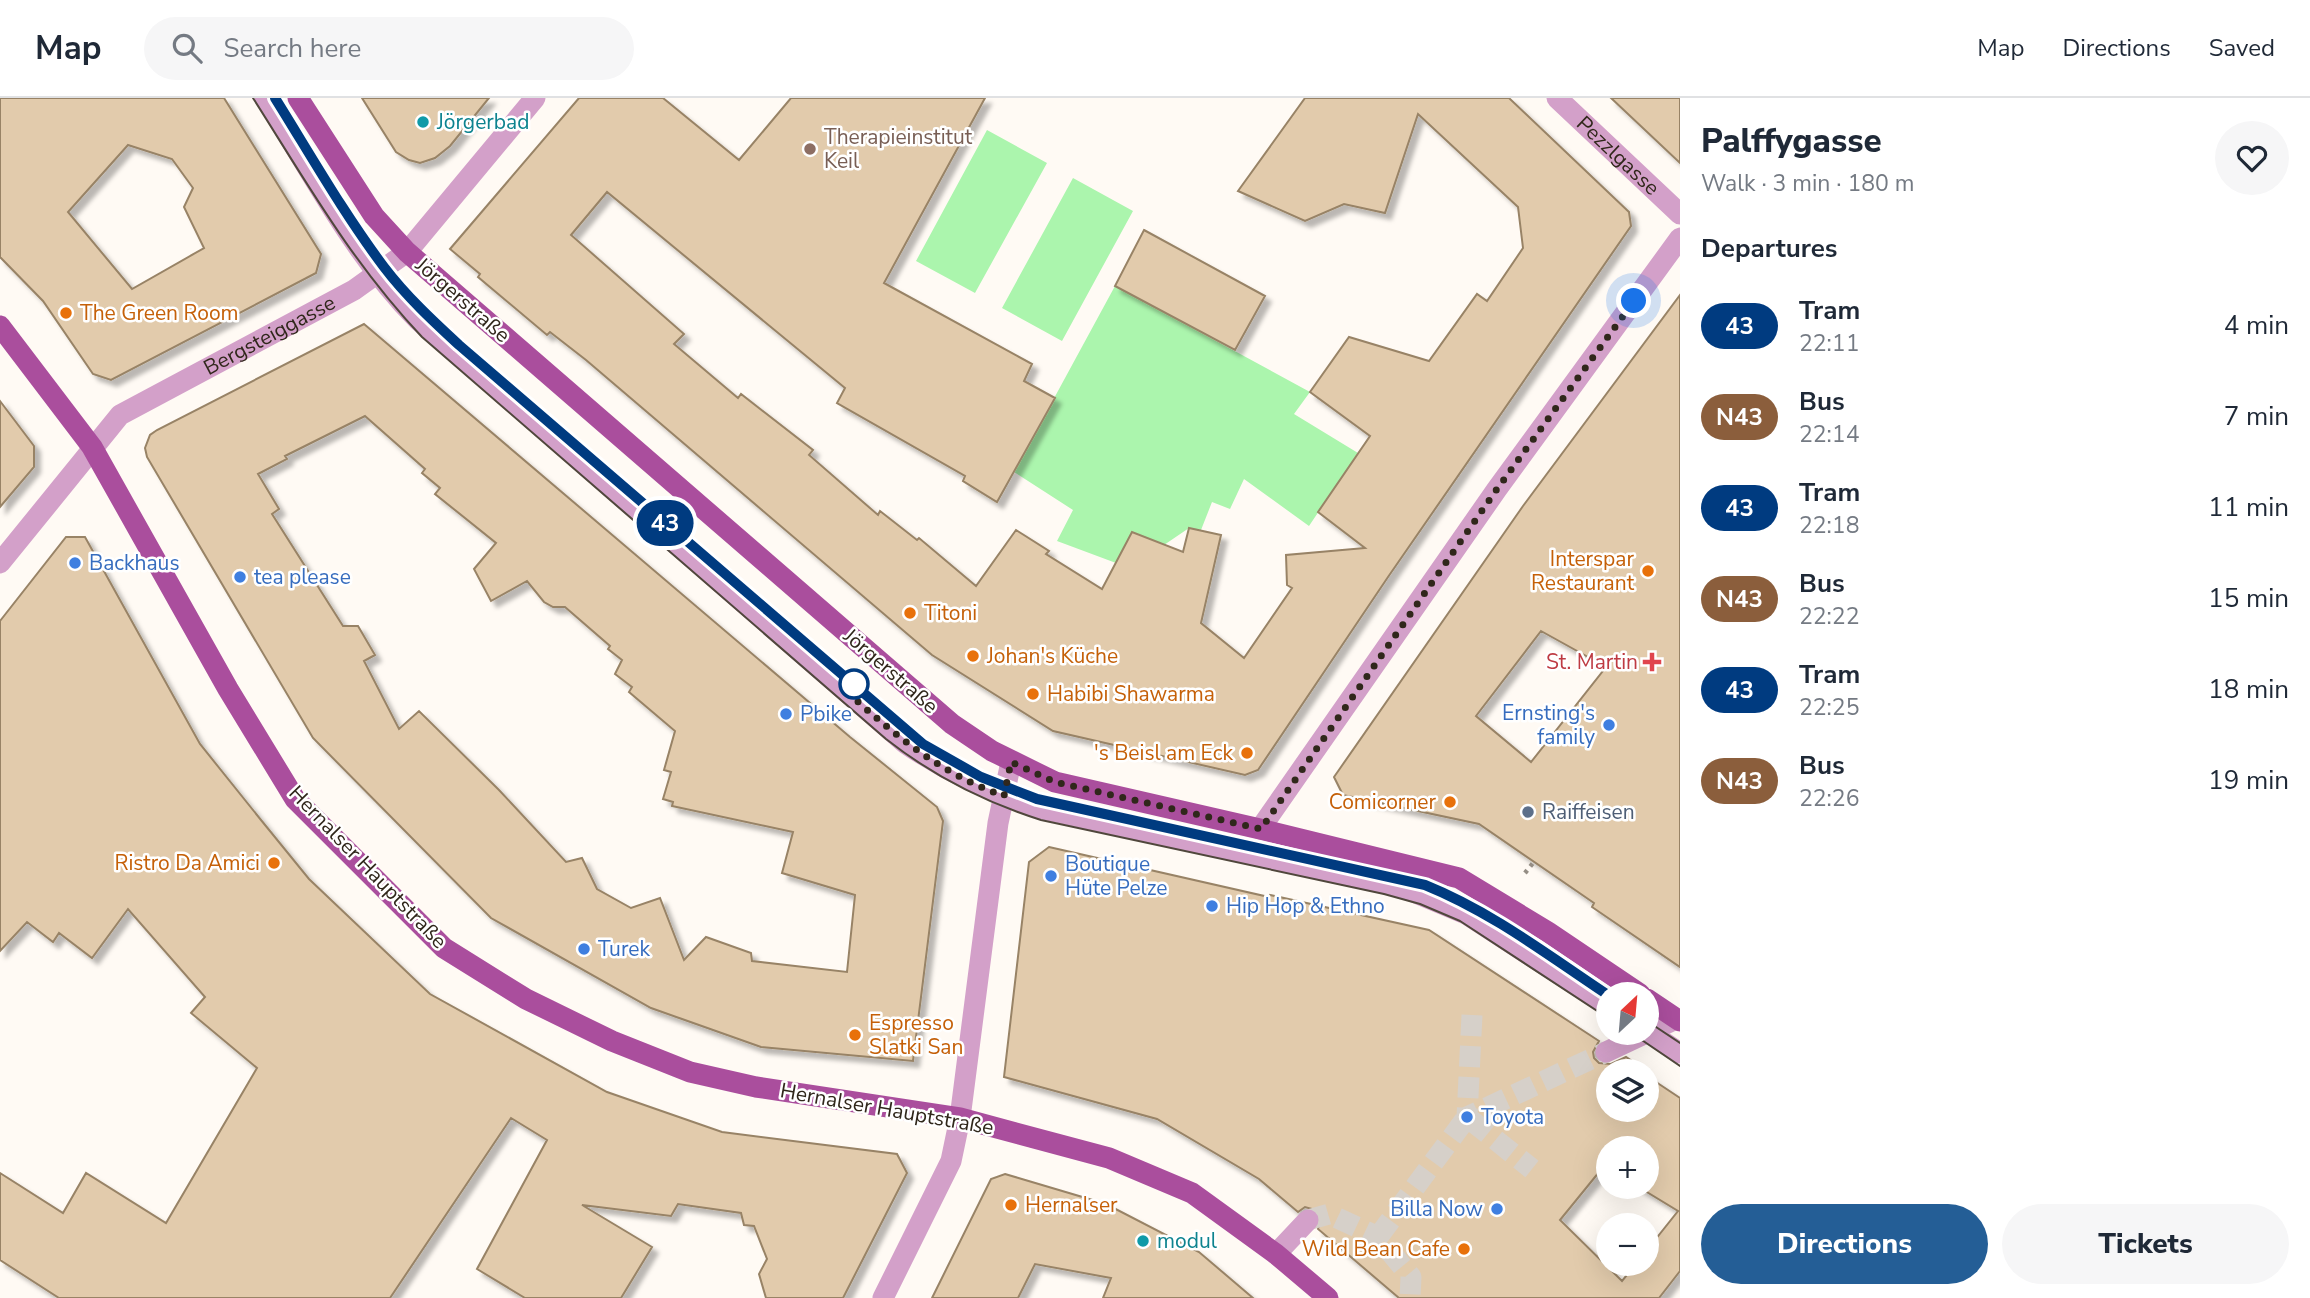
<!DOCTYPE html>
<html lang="en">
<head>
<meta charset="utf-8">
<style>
  :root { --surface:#fff; --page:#f6f6f7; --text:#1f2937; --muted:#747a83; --line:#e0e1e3; --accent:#245e96 }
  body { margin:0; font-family:"Nunito Sans",sans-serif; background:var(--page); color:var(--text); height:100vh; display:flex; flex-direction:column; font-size:26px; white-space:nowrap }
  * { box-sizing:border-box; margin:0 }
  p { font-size:23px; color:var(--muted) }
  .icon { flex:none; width:38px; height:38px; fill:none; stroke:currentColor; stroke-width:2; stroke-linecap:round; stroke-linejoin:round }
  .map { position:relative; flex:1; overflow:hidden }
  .details { display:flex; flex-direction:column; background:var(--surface); width:630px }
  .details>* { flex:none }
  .badge { padding:0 14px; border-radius:23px; font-size:24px; line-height:46px }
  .needle { width:46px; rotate:26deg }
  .buttons { position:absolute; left:1596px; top:884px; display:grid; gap:14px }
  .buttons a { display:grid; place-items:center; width:63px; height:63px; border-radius:50%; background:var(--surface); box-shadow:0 7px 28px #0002; font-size:35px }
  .you { position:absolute; width:35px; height:35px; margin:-18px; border:5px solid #fff; border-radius:50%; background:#1a73e8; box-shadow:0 0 0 10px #1a73e833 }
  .map>.badge { position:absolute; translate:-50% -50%; box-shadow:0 0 0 4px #fff }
  h2 { padding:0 21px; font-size:26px; line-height:63px }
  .round { display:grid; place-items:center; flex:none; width:74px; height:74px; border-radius:37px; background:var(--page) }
  .head { display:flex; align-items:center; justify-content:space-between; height:119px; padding:0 21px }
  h1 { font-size:33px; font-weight:800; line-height:52px }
  .action { display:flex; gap:14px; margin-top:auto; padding:14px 21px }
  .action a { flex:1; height:80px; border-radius:42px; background:var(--accent); color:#fff; font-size:28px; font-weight:800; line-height:80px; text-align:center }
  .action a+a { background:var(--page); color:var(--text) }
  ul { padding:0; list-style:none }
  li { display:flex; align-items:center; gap:21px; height:91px; padding:0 21px }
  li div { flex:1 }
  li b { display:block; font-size:26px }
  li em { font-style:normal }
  li .badge { min-width:77px; font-weight:700; text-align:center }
  header { display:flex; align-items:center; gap:42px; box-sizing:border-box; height:98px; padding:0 35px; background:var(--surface); border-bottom:2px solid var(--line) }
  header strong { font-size:33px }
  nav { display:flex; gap:38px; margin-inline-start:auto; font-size:24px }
  .search { width:490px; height:63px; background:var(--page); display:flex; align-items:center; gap:18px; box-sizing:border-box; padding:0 24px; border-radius:38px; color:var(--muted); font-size:26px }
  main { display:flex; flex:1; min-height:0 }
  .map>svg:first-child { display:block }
</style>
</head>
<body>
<header>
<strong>Map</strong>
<div class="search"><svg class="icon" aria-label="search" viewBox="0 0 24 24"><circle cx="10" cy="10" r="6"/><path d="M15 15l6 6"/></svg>Search here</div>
<nav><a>Map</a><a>Directions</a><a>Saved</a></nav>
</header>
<main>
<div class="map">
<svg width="1680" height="1200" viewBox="0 0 1680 1200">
  <defs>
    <filter id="shadow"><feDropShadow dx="6" dy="6" stdDeviation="2" flood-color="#0004"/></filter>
  </defs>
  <rect width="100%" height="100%" fill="#fffaf4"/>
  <path fill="#abf5ad" d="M 987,32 L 1047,65 L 975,195 L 916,163 Z
    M 1073,80 L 1133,113 L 1062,243 L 1002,210 Z
    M 1115,188 L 1310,294 L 1294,316 L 1358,355 L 1309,428 L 1244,381 L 1230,411 L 1212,404 L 1201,432 L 1189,430 L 1164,447 L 1116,465 L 1057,443 L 1073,412 L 1014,374 Z"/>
  <path fill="#e2cbac" stroke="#988366" stroke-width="2" fill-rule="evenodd" filter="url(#shadow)" d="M 0,0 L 224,0 L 321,156 L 316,175 L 111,282 L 93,276 L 43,203 L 0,159 ZM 128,47 L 172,61 L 193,90 L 184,109 L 204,150 L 132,191 L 68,114 Z
    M 362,0 L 489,0 L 450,48 L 435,60 L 420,65 L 409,62 L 396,54 Z
    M 579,0 L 663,0 L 739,62 L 791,0 L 985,0 L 884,185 L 1032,266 L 1024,283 L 1055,300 L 997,404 L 963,383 L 965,378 L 837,305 L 845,290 L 607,94 L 571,137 L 684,236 L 674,246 L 738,300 L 741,296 L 813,352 L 809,357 L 878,417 L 880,413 L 917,442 L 919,440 L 976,488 L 1016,432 L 1049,453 L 1046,456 L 1102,491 L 1132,434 L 1183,454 L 1189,430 L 1221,437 L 1201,525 L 1244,560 L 1292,490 L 1287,487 L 1286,457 L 1365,450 L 1318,414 L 1370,338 L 1310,294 L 1349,239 L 1429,263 L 1477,196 L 1487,203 L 1523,150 L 1518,109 L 1418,16 L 1385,115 L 1344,106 L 1305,123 L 1238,93 L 1305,0 L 1509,0 L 1629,114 L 1631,128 L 1388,479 L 1258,672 L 1245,677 L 1053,633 L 932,557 L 586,262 L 550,234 L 547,237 L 478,179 L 480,176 L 450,151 Z
    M 1611,0 L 1680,0 L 1680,65 Z
    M 1144,132 L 1265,198 L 1235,252 L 1115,188 Z
    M 1680,197 L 1680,869 L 1592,809 L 1594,805 L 1479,726 L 1343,697 L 1334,679 L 1523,408 ZM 1541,533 L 1606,569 L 1531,664 L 1476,618 Z
    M 364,226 L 850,639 L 937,709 L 943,723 L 913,963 L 761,949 L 651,910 L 491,820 L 313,640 L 147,359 L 145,350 L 150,337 L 157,332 ZM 365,318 L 425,371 L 422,375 L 440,390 L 435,396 L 496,445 L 474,471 L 491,503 L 527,483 L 544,504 L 553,509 L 565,509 L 610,548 L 608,551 L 622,562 L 615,576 L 632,589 L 629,594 L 675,633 L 664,672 L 671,674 L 663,701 L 673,704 L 672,708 L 793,734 L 782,775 L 855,797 L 847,874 L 752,863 L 751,855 L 706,839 L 684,862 L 660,800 L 631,810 L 597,791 L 582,760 L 566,764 L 499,692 L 419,613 L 399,631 L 364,563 L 375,557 L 358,528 L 343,528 L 272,416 L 279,411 L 258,376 L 287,361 L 285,358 Z
    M 0,303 L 34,348 L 34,369 L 0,409 Z
    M 66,439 L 85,439 L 200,646 L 261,722 L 309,781 L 430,896 L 607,994 L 722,1034 L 897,1056 L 907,1075 L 843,1200 L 766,1200 L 759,1176 L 767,1161 L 754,1128 L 744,1127 L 741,1115 L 678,1106 L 671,1118 L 582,1107 L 652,1149 L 621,1200 L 525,1200 L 477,1171 L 547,1042 L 511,1020 L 390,1200 L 59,1200 L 0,1162 L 0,1075 L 63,1115 L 86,1075 L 166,1125 L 257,970 L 191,915 L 205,899 L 128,811 L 92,860 L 59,835 L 53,844 L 27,824 L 0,853 L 0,523 Z
    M 1049,749 L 1269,799 L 1270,797 L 1429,832 L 1599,943 L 1593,954 L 1594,960 L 1599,965 L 1611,966 L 1626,959 L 1644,971 L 1643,973 L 1608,973 L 1608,1012 L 1647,1012 L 1647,978 L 1680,1000 L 1680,1173 L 1659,1200 L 1399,1200 L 1318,1131 L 1321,1119 L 1316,1112 L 1305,1109 L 1298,1114 L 1259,1081 L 1157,1021 L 1004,979 L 1029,764 ZM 1608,1050 L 1647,1050 L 1647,1088 L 1637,1088 L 1678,1113 L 1647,1152 L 1647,1166 L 1636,1166 L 1622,1183 L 1560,1122 L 1604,1068 L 1608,1071 Z
    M 1005,1076 L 1106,1106 L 1199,1154 L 1253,1200 L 1103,1200 L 1111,1180 L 1035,1166 L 1018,1200 L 932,1200 L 991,1081 Z"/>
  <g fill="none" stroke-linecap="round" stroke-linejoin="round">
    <path stroke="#d6d0c9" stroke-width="21" stroke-dasharray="21 10" stroke-linecap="butt" d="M 1472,917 L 1467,1019 L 1606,954
      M 1308,1122 L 1329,1116 L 1378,1139 L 1411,1179 L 1410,1200
      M 1378,1139 L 1467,1019 L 1532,1071"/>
    <path stroke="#958e85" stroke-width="4.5" stroke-dasharray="3.5 5" stroke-linecap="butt" d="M 1525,775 L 1533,765"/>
    <g stroke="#d3a0c9" stroke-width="21">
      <path d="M 265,0 C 312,75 355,158 417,221 L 905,645 C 947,674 990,694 1038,710 L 1404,790 L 1466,816 L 1608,908"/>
      <path id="s1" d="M 1557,0 L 1680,116"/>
      <path id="s2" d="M 0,465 L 120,317 L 354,192 L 407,154 L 535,0"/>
      <path d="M 1260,731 L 1497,391 L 1680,140"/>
      <path d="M 1647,933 L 1680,955"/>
      <path d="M 1606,954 L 1676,921"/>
      <path d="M 1276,1156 L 1308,1122"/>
      <path d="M 883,1200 L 951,1063 L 960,1020 L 998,725 L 1011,664"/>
    </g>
    <path stroke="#aa4e9d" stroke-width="21" d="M 298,0 L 374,118 L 407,154 L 952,626 L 992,653 L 1055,684 L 1260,731 L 1459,780 L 1548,834 L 1640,896
      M 0,228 L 92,349 L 228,591 L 295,701 L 444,850 L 526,901 L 612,943 L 690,974 L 756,989 L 960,1020 L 1109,1060 L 1192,1095 L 1276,1156 L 1328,1200
      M 1647,901 L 1680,923"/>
    <path stroke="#50473c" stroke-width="2" d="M 253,0 C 307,85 352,165 422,239 L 886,641 C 933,678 984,704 1041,722 L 1384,796 L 1420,806 L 1460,823 L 1608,920
      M 275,0 C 310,56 344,116 384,169 C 406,198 433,223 459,247 L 924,646 L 981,679 L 1037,701 L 1425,787 L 1503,826 L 1608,897
      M 1647,923 L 1680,945
      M 1630,934 L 1680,968"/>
  </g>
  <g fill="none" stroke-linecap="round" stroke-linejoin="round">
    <g stroke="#fff" stroke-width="16">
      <path id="line" d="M 275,0 C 310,56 344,116 384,169 C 406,198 433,223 459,247 L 923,646 L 981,679 L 1037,701 L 1425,787 C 1492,814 1549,858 1608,897"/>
    </g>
    <use href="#line" stroke="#003b80" stroke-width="10"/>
    <path stroke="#30271b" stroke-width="7" stroke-dasharray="0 12.6" d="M 854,586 L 847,594 C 896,638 941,676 1004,698 L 1011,664 L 1055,684 L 1261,731 L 1497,391 L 1634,203"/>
  </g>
  <g fill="#0f9aa8" stroke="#fff" stroke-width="2.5">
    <circle cx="423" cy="24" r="7"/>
    <circle cx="1143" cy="1143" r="7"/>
  </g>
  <circle fill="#8d6e63" stroke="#fff" stroke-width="2.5" cx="810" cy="51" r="7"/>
  <g fill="#e8710a" stroke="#fff" stroke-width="2.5">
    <circle cx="66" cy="215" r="7"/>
    <circle cx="1648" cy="473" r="7"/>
    <circle cx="910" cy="515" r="7"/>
    <circle cx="973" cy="558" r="7"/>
    <circle cx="1033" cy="596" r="7"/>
    <circle cx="1247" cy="655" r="7"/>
    <circle cx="1450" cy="704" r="7"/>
    <circle cx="274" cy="765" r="7"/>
    <circle cx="855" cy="937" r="7"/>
    <circle cx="1011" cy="1107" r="7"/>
    <circle cx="1464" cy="1151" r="7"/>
  </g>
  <g fill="#3f7fe0" stroke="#fff" stroke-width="2.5">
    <circle cx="75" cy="465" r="7"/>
    <circle cx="240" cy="479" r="7"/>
    <circle cx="786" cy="616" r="7"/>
    <circle cx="1609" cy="627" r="7"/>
    <circle cx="1051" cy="778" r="7"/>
    <circle cx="1212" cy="808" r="7"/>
    <circle cx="584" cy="851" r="7"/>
    <circle cx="1467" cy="1019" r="7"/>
    <circle cx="1497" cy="1111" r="7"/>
  </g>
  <path fill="#e0444e" stroke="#fff" stroke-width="2.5" d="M1648.5 553.5h7v7h7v7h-7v7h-7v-7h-7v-7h7z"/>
  <circle fill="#fff" stroke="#003b80" stroke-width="3.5" cx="854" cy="586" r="14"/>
  <circle fill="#5c6f8a" stroke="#fff" stroke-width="2.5" cx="1528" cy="714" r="7"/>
  <g text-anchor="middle" stroke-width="5" stroke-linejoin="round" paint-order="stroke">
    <g font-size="21" fill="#0d838f" stroke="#fff" text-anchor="start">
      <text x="437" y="31">Jörgerbad</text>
      <text x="1157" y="1150">modul</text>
    </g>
    <g font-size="21" fill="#785e54" stroke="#fff" text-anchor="start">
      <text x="824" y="46">Therapieinstitut<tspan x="824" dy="24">Keil</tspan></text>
    </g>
    <g font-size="21" fill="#30271b" stroke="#fff">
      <text dy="7" stroke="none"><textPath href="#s1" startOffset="84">Pezzlgasse</textPath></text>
      <text transform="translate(463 202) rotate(41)" y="7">Jörgerstraße</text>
      <text dy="7" stroke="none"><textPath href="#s2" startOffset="360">Bergsteiggasse</textPath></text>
      <text transform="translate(891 573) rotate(41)" y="7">Jörgerstraße</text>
      <text transform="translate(368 769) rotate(46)" y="7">Hernalser Hauptstraße</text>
      <text transform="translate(887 1011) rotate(10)" y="7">Hernalser Hauptstraße</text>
    </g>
    <g font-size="21" fill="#c56008" stroke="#fff" text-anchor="start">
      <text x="80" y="222">The Green Room</text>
      <text x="1634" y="468" text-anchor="end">Interspar<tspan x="1634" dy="24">Restaurant</tspan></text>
      <text x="924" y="522">Titoni</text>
      <text x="987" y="565">Johan's Küche</text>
      <text x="1047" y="603">Habibi Shawarma</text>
      <text x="1233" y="662" text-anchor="end">'s Beisl am Eck</text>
      <text x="1436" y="711" text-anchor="end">Comicorner</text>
      <text x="260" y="772" text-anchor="end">Ristro Da Amici</text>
      <text x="869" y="932">Espresso<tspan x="869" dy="24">Slatki San</tspan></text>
      <text x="1025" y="1114">Hernalser</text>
      <text x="1450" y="1158" text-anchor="end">Wild Bean Cafe</text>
    </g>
    <g font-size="21" fill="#366cbe" stroke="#fff" text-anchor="start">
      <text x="89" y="472">Backhaus</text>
      <text x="254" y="486">tea please</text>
      <text x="1595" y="622" text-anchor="end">Ernsting's<tspan x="1595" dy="24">family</tspan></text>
      <text x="800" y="623">Pbike</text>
      <text x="1065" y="773">Boutique<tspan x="1065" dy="24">Hüte Pelze</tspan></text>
      <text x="1226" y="815">Hip Hop &amp; Ethno</text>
      <text x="598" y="858">Turek</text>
      <text x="1481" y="1026">Toyota</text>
      <text x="1483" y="1118" text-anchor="end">Billa Now</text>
    </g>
    <g font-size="21" fill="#be3a42" stroke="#fff" text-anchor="end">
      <text x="1638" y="571">St. Martin</text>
    </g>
    <g font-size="21" fill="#4e5e75" stroke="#fff" text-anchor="start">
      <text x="1542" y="721">Raiffeisen</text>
    </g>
  </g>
</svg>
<div class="buttons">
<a><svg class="needle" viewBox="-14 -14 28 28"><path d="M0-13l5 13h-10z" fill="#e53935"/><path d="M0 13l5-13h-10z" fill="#747a83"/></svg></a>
<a><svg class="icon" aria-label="layers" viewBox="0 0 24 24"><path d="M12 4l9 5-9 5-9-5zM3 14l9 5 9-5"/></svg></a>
<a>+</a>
<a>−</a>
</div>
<div class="you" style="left:1634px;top:203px"></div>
<b class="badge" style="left:665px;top:425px;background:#003b80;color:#fff">43</b>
</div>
<section class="details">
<div class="head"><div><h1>Palffygasse</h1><p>Walk · 3 min · 180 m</p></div><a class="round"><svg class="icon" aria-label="heart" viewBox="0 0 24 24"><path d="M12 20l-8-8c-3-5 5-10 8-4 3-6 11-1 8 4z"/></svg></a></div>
<h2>Departures</h2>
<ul>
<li><span class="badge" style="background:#003b80;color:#fff">43</span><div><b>Tram</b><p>22:11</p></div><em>4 min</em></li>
<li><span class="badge" style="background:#8b5e3c;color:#fff">N43</span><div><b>Bus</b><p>22:14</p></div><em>7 min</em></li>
<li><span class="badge" style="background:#003b80;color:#fff">43</span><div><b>Tram</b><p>22:18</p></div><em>11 min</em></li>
<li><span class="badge" style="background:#8b5e3c;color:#fff">N43</span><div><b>Bus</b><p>22:22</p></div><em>15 min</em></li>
<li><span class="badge" style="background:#003b80;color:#fff">43</span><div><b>Tram</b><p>22:25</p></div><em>18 min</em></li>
<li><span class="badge" style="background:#8b5e3c;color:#fff">N43</span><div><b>Bus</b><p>22:26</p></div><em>19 min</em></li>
</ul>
<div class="action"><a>Directions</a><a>Tickets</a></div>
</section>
</main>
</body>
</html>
